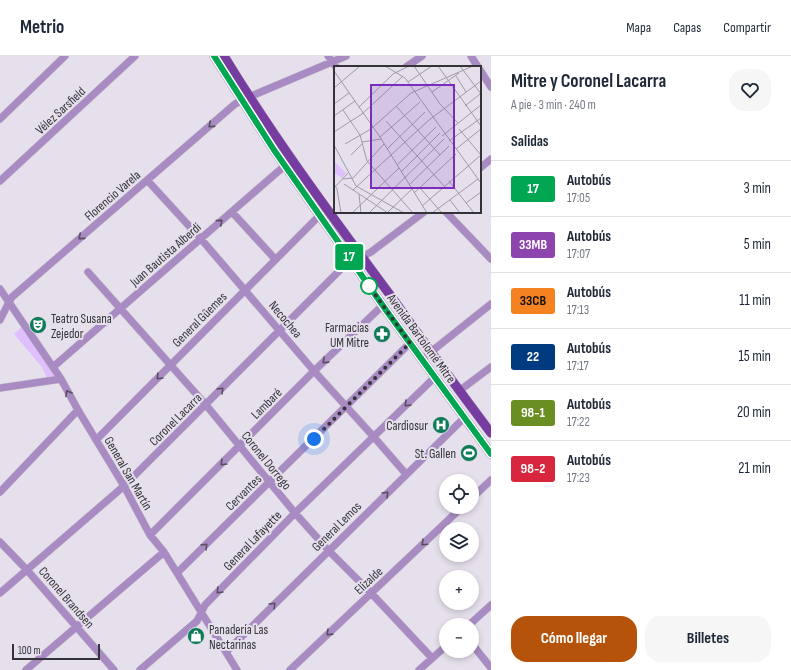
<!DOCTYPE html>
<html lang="es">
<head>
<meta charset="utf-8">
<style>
  :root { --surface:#fff; --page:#f6f6f7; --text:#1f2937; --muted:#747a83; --line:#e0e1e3; --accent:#b45309 }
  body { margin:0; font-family:"Sofia Sans Condensed",sans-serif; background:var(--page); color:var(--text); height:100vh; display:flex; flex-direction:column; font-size:15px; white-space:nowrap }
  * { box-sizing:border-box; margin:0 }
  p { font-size:13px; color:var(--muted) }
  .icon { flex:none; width:22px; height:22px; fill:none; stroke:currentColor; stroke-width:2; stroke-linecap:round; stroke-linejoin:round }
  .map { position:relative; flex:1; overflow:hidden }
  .drawer { display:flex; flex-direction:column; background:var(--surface); width:300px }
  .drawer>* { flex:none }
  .badge { padding:0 8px; border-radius:3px; font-size:14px; line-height:26px }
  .tools { position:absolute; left:439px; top:418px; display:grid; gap:8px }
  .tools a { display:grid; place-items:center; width:40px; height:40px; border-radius:50%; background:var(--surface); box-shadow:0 2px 6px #0003; font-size:20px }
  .scale { position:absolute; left:12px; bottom:10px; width:88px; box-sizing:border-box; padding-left:4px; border:2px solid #353338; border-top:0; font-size:11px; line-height:14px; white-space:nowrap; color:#353338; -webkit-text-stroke:3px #e6e0ed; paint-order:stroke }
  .you { position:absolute; width:20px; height:20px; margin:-10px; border:3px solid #fff; border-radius:50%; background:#1a73e8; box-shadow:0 0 0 6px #1a73e833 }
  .map>.badge { position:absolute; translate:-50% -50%; box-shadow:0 0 0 2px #fff }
  h2 { padding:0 20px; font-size:15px; line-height:36px }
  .round { display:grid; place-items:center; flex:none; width:42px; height:42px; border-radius:16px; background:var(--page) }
  .head { display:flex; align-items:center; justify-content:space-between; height:68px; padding:0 20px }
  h1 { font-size:19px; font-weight:700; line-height:30px }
  .action { display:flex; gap:8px; margin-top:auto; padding:8px 20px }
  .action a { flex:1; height:46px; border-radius:16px; background:var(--accent); color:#fff; font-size:16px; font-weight:700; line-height:46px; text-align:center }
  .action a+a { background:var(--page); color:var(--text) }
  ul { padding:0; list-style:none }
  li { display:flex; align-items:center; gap:12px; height:56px; padding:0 20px; border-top:1px solid var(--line) }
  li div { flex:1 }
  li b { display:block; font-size:15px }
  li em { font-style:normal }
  li .badge { min-width:44px; font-weight:700; text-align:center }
  header { display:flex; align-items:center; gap:24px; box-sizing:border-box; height:56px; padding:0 20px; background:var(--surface); border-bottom:1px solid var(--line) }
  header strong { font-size:19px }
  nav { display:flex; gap:22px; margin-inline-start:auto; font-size:14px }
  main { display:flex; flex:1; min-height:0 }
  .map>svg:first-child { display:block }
</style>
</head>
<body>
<header>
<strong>Metrio</strong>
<nav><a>Mapa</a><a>Capas</a><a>Compartir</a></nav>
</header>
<main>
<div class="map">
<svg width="491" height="614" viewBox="0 0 491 614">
  <rect width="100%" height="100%" fill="#e6e0ed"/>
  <path fill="#dfbffd" d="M 22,271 L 55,318 L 54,322 L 48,323 L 41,310 L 14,278 Z"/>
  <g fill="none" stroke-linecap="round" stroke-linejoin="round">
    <g stroke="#c3bdc9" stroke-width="8">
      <path id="minor" d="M 328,0 L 336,11
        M 471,0 L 478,11
        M 406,11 L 422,0
        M 480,14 L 491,31
        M 0,63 L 65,0
        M 480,112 L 491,103
        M 147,124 L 201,183 L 314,315 L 373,380 L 406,418
        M 0,125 L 135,0
        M 232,156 L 275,203
        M 446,156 L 491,203
        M 88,216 L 206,349 L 295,457 L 329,495 L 371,537 L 432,602
        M 0,233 L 61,323 L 78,354 L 124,430 L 150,479 L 164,496 L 237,614
        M 0,264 L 9,246 L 12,241 L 235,48 L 249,41 L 346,0
        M 422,303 L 491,248
        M 53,311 L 289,106
        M 0,332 L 61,323
        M 459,335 L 491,311
        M 96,384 L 320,159
        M 0,436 L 78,354
        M 472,442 L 491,424
        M 150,479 L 314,315 L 383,249
        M 0,486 L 27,514 L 114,614
        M 177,517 L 410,287
        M 0,537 L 124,430 L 343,211 L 371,196 L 424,156
        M 469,569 L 491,549
        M 472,588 L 491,612
        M 226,596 L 464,362
        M 26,614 L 164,496
        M 140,614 L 197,565 L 205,549 L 295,457 L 435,321
        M 290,614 L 462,451
        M 419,614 L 446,590"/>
    </g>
    <g stroke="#c3bdc9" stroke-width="10">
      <path id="major" d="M 214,0 L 274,94 L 388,257 L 491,398
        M 224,0 C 275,84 334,163 393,243 C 425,288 458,333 491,377"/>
    </g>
    <use href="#minor" stroke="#a88bc2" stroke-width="7"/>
    <use href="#major" stroke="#763ca0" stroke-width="9"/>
  </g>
  <defs><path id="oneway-chevron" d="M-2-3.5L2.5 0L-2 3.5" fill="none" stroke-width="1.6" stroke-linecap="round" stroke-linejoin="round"/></defs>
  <g stroke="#584d61">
    <use href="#oneway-chevron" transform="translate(211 69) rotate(139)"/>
    <use href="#oneway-chevron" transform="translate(220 166) rotate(-40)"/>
    <use href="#oneway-chevron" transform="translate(81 181) rotate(139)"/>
    <use href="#oneway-chevron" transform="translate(325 305) rotate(136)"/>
    <use href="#oneway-chevron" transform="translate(159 321) rotate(135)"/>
    <use href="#oneway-chevron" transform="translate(221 334) rotate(-45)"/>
    <use href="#oneway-chevron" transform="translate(68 337) rotate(-119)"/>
    <use href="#oneway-chevron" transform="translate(407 348) rotate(136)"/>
    <use href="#oneway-chevron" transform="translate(223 407) rotate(135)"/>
    <use href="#oneway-chevron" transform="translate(386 438) rotate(-45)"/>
    <use href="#oneway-chevron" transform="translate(424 487) rotate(137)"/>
    <use href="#oneway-chevron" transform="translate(205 490) rotate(-45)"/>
    <use href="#oneway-chevron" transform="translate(219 535) rotate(134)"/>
    <use href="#oneway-chevron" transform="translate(273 549) rotate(-45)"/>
    <use href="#oneway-chevron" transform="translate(329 577) rotate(136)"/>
  </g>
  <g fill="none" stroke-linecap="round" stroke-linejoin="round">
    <g stroke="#fff" stroke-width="9">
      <path id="line" d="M 214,0 L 274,94 L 388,257 L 491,398"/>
    </g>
    <use href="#line" stroke="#00a651" stroke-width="6"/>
    <path stroke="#353338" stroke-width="4" stroke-dasharray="0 7.2" d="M 314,383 L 410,287 L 369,230"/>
  </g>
  <defs>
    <g id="theatre-disc" transform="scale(0.9)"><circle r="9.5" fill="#0d7b56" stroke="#e6e0ed"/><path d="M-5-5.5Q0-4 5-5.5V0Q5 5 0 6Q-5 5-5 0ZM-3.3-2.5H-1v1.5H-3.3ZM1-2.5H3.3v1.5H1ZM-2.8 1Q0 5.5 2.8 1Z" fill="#fff"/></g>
    <g id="pharmacy-disc" transform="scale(0.9)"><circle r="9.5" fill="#0d7b56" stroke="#e6e0ed"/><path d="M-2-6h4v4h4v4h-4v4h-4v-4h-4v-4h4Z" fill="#fff"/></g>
    <g id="hospital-disc" transform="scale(0.9)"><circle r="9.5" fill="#0d7b56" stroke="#e6e0ed"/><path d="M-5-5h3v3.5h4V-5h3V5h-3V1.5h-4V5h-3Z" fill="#fff"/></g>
    <g id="stadium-disc" transform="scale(0.9)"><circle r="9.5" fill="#0d7b56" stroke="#e6e0ed"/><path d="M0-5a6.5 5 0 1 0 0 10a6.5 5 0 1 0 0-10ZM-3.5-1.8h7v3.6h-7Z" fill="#fff"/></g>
    <g id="shop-disc" transform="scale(0.9)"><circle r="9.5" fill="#0d7b56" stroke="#e6e0ed"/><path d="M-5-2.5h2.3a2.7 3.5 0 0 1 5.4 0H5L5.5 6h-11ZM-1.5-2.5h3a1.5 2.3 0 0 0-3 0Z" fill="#fff"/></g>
  </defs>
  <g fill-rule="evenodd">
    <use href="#theatre-disc" x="38" y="269"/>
    <use href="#pharmacy-disc" x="382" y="278"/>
    <use href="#hospital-disc" x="441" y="369"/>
    <use href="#stadium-disc" x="469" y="397"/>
    <use href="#shop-disc" x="196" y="580"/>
  </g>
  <circle fill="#fff" stroke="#00a651" stroke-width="2" cx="369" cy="230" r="8"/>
  <g text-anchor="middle" stroke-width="4" stroke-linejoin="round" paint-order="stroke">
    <g font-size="13" fill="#353338" stroke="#e6e0ed">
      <text transform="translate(60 54) rotate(-43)" y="5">Vélez Sarsfield</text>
      <text transform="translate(112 139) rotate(-41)" y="5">Florencio Varela</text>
      <text transform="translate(165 198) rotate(-41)" y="5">Juan Bautista Alberdi</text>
      <text transform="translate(199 263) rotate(-45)" y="5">General Güemes</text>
      <text transform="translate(286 263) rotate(50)" y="5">Necochea</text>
      <text transform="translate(422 282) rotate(54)" y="5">Avenida Bartolomé Mitre</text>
      <text transform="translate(266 347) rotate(-45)" y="5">Lambaré</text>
      <text transform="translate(175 363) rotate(-45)" y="5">Coronel Lacarra</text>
      <text transform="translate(267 404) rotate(51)" y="5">Coronel Dorrego</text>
      <text transform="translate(129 417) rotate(60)" y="5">General San Martín</text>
      <text transform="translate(243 436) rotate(-45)" y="5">Cervantes</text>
      <text transform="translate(336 470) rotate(-45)" y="5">General Lemos</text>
      <text transform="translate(252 484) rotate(-46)" y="5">General Lafayette</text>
      <text transform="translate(368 524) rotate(-43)" y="5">Elizalde</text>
      <text transform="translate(67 541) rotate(49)" y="5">Coronel Brandsen</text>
    </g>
    <g font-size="13" fill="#353338" stroke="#e6e0ed" text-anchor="end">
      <text x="51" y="267" text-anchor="start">Teatro Susana<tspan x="51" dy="15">Zejedor</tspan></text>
      <text x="369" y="276">Farmacias<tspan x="369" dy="15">UM Mitre</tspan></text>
      <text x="428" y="374">Cardiosur</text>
      <text x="456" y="402">St. Gallen</text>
      <text x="209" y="578" text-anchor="start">Panadería Las<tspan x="209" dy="15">Nectarinas</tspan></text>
    </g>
  </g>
  <g transform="translate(334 10)">
    <rect width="147" height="147" fill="#e6e0ed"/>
    <path d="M 0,95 L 12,107 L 8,112 L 0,107 Z" fill="#dfbffd"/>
    <path fill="none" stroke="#9f9ba5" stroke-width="1" d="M 51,0 L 71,12 L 147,117M 80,0 L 106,38 L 124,57M 104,0 L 147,60M 126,0 L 147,28M 0,5 L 46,71 L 93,147M 122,10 L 132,26M 74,16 L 98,0M 0,22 L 26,0M 98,26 L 125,7M 0,38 L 15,27M 62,40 L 106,89M 131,40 L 146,28M 25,41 L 59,8 L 75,0M 9,44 L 26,69 L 33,95 L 79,147M 0,50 L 21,35M 52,55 L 110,120M 125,63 L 147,89M 0,66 L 28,48 L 68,11M 108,70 L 147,39M 46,71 L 86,36M 115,75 L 147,52M 28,76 L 47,73M 11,78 L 37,63 L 77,27 L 139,0M 0,79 L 22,120 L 70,147M 53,83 L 91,46M 122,83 L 147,63M 17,89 L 28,78M 63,99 L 102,61M 67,106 L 106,67M 9,113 L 19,112 L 50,78M 115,115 L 140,147M 0,118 L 3,123 L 7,147M 10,118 L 54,147M 75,119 L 115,80M 0,122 L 14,107M 86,122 L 108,147M 19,124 L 95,54 L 147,15M 80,127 L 122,88M 25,128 L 27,147M 116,134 L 126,147M 132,137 L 147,126M 88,140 L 147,89M 54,146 L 78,123M 18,147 L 65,102M 35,147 L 110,73M 98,147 L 144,113"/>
    <path fill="#7b2cbf" fill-opacity="0.15" stroke="#7b2cbf" stroke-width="2" d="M 37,19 L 120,19 L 120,122 L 37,122 Z"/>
    <rect width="147" height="147" fill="none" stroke="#353338" stroke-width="2"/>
  </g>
</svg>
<div class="tools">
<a><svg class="icon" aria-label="locate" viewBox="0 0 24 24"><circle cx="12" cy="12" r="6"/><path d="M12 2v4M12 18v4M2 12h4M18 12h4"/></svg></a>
<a><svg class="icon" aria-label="layers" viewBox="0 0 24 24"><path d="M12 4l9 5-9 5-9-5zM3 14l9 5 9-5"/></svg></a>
<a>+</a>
<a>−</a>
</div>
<div class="scale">100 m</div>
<div class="you" style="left:314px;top:383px"></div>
<b class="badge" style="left:349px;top:201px;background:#00a651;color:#fff">17</b>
</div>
<section class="drawer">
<div class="head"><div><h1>Mitre y Coronel Lacarra</h1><p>A pie · 3 min · 240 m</p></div><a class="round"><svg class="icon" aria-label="heart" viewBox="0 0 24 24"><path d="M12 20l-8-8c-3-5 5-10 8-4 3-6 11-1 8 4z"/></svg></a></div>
<h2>Salidas</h2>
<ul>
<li><span class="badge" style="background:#00a651;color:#fff">17</span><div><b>Autobús</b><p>17:05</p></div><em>3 min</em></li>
<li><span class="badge" style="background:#8e44ad;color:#fff">33MB</span><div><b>Autobús</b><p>17:07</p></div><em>5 min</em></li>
<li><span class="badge" style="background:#f58220;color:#111">33CB</span><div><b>Autobús</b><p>17:13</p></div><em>11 min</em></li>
<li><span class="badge" style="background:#003b80;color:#fff">22</span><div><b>Autobús</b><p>17:17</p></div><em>15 min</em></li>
<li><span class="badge" style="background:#6b8e23;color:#fff">98-1</span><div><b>Autobús</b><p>17:22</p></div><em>20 min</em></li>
<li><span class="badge" style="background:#d7263d;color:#fff">98-2</span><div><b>Autobús</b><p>17:23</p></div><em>21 min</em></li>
</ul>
<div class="action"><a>Cómo llegar</a><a>Billetes</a></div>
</section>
</main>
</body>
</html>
